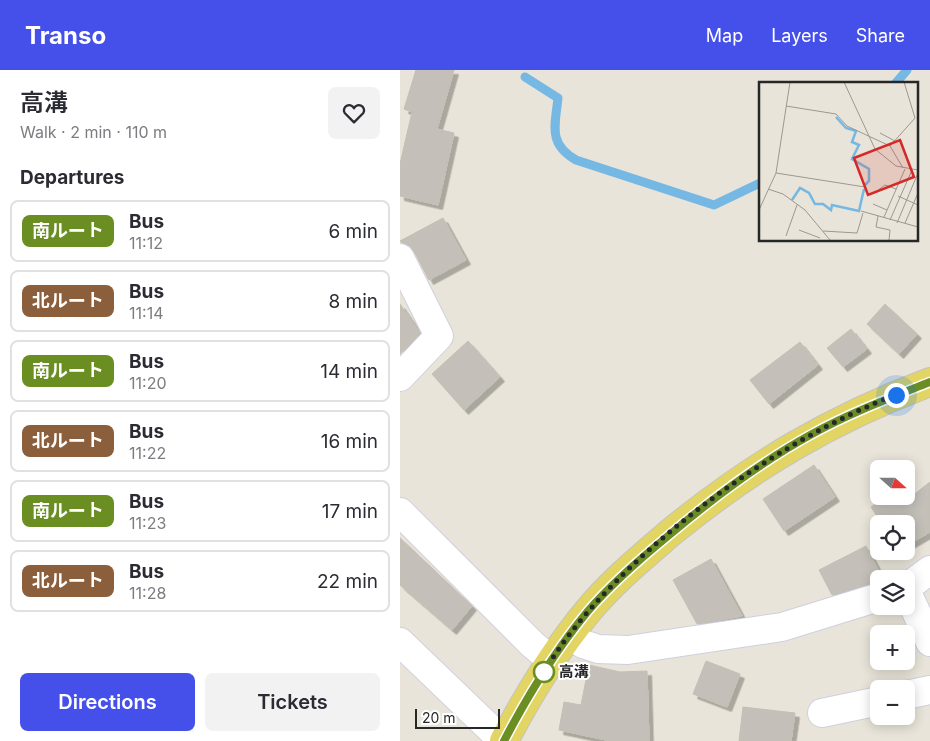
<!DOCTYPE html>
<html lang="en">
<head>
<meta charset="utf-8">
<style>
  :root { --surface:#fff; --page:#f2f2f3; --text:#2b2b33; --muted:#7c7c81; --line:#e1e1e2; --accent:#454fe9 }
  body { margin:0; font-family:Inter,"Noto Sans JP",sans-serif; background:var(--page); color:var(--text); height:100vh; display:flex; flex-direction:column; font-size:19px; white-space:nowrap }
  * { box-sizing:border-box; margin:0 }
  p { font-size:16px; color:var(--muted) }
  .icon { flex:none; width:28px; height:28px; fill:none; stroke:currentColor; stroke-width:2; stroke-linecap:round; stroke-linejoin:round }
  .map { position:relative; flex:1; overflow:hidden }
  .side { display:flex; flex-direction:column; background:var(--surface); width:400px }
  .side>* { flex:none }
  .badge { padding:0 10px; border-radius:8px; font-size:18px; line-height:32px }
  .needle { width:32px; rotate:111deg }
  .tools { position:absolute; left:470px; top:390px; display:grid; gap:10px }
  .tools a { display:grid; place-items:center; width:45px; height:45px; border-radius:8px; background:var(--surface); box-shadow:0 2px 12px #0003; font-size:25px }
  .scale { position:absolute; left:15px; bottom:12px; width:85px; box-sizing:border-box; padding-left:5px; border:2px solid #272727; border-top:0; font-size:14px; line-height:18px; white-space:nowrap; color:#272727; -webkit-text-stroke:4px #fff; paint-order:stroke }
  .you { position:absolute; width:25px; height:25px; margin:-12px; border:4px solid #fff; border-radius:50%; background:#1a73e8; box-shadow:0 0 0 8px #1a73e833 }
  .map>.badge { position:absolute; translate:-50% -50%; box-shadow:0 0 0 2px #fff }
  h2 { padding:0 20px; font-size:19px; line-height:45px }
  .round { display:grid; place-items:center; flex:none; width:52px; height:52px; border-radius:8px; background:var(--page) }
  .overview { display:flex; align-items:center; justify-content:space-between; height:85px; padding:0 20px }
  h1 { font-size:24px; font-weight:600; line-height:38px }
  .button { display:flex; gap:10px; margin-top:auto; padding:10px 20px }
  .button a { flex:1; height:58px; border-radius:8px; background:var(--accent); color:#fff; font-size:20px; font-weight:600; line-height:58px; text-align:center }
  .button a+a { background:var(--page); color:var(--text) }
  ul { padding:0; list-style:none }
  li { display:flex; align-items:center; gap:15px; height:62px; margin:0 10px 8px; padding:0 10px; border:2px solid var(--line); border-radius:8px }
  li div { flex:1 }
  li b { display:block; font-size:19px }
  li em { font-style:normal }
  li .badge { min-width:55px; font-weight:700; text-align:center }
  header { display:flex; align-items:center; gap:30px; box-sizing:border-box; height:70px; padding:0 25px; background:var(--accent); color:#fff }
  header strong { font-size:24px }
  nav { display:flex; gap:28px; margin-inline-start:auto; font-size:18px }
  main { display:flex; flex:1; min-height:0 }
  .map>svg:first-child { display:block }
</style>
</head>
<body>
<header>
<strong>Transo</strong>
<nav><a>Map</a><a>Layers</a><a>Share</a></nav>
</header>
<main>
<section class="side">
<div class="overview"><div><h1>高溝</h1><p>Walk · 2 min · 110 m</p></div><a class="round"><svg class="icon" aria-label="heart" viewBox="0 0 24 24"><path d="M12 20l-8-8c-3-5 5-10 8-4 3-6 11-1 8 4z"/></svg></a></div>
<h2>Departures</h2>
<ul>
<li><span class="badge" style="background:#6b8e23;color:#fff">南ルート</span><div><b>Bus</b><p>11:12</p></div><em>6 min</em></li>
<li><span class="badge" style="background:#8b5e3c;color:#fff">北ルート</span><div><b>Bus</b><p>11:14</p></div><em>8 min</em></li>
<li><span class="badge" style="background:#6b8e23;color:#fff">南ルート</span><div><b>Bus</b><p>11:20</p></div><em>14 min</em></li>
<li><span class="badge" style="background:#8b5e3c;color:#fff">北ルート</span><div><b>Bus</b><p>11:22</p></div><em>16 min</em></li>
<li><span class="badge" style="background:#6b8e23;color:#fff">南ルート</span><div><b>Bus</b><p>11:23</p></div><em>17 min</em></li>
<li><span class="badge" style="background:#8b5e3c;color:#fff">北ルート</span><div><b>Bus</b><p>11:28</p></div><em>22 min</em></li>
</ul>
<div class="button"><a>Directions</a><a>Tickets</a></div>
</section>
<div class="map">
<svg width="530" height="671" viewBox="0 0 530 671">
  <defs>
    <filter id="shadow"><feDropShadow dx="4.5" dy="4.5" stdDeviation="0" flood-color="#0004"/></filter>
  </defs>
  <rect width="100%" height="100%" fill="#e8e4d9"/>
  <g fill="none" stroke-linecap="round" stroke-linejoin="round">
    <path stroke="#74b8e3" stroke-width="9" d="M 125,7 L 158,28 C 155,56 148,74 176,90 L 314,135 L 360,113
      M 495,14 L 507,0"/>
  </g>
  <path fill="#c4c0b9" stroke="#c3bfb3" filter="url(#shadow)" d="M 16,0 L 54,0 L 37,59 L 54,63 L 38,135 L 0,126 L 0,94 L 12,42 L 4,39 Z
    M 43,148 L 66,190 L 29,210 L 14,181 L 0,171 Z
    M 0,234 L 20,263 L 0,284 Z
    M 485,234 L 517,264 L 499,284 L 467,254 Z
    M 451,259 L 467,279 L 443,297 L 427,278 Z
    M 68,271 L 100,307 L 64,340 L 32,304 Z
    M 400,272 L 418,295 L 369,334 L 350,310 Z
    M 414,395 L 435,427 L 384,461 L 363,429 Z
    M 530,412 L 530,462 L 506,476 L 506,454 L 482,454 L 471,437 L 488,426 L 512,426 Z
    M 0,468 L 72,536 L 52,560 L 0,515 Z
    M 466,476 L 482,507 L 468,514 L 432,525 L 419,500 Z
    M 311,489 L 342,546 L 297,554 L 273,510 Z
    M 306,591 L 340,604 L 327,637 L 293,624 Z
    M 189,595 L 220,602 L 247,601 L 249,671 L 211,671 L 159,660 L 164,632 L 181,635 Z
    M 343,637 L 395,643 L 391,671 L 339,671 Z"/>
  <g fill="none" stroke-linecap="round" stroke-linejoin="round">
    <g stroke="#cfd0df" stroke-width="30">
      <path id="minor" d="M 0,188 L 39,266 L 0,307
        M 0,442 L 132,574 L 151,590
        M 506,518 L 530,500
        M 506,520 L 530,572
        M 170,565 L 183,574 L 198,579 L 228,580 L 382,557 L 479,527
        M 0,572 L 103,671
        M 506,625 L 530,620
        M 422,643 L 479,631"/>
    </g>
    <g stroke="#c3c3c3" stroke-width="30">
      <path id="major" d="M 104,671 C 128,625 155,581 188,541 C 212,512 241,488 270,463 C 352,396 431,349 530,312"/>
    </g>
    <use href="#minor" stroke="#fff" stroke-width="28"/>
    <use href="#major" stroke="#e3d563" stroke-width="28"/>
  </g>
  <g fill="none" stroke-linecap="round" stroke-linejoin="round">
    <g stroke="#fff" stroke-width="11">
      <path id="line" d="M 104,671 C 128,625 155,581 188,541 C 212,513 240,489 268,466 C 313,428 361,392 412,364 C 450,343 490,328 530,312"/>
    </g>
    <use href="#line" stroke="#6b8e23" stroke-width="8"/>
    <path stroke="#272727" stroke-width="5" stroke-dasharray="0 9" d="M 144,602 C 210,490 375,370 496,325"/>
  </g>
  <circle fill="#fff" stroke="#6b8e23" stroke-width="2.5" cx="144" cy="602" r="10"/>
  <g text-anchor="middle" stroke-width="4" stroke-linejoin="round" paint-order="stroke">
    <g font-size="15" font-weight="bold" fill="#272727" stroke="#fff" text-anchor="start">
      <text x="159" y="607">高溝</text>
    </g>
  </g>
  <g transform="translate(359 12)">
    <rect width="159" height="159" fill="#e8e4d9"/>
    <path fill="none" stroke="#74b8e3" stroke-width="2.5" d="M 77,35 L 87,46 L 97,49 L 93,60 L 100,63 L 93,77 L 110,87 L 110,99 L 106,103M 33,118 L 41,106 L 50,111 L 56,122 L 64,122 L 72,128 L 73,123 L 100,129 L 105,107"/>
    <path fill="none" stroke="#9b9892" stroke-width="1" d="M 85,0 L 116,67 L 137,84 L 159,88M 27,24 L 77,32 L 88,44 L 131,64 L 144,86M 121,51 L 136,59M 131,64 L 156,36 L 145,0M 17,91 L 106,105M 9,107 L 24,112 L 46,128 L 71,158M 114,112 L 126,103 L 137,107M 139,114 L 159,123M 114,122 L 128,128M 0,128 L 17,91 L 31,0M 102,129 L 159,145M 119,134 L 117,145 L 131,148 L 130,158M 125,135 L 146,87M 131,138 L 153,88M 138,141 L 159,91M 146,141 L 159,111M 40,148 L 61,156M 64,149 L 98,151 L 104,131M 27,154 L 38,123"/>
    <path fill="#d62828" fill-opacity="0.15" stroke="#d62828" stroke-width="2.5" d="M 141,58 L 155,95 L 109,113 L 95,76 Z"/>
    <rect width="159" height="159" fill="none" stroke="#272727" stroke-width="2.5"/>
  </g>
</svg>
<div class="tools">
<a><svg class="needle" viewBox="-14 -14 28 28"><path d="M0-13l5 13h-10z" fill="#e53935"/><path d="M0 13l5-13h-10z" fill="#7c7c81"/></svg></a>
<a><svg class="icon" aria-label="locate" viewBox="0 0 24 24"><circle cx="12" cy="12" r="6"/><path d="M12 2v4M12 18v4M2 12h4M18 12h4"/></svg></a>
<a><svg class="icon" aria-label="layers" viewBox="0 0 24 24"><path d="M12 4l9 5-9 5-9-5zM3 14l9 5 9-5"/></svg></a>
<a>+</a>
<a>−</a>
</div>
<div class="scale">20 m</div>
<div class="you" style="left:496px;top:325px"></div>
</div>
</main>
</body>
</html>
